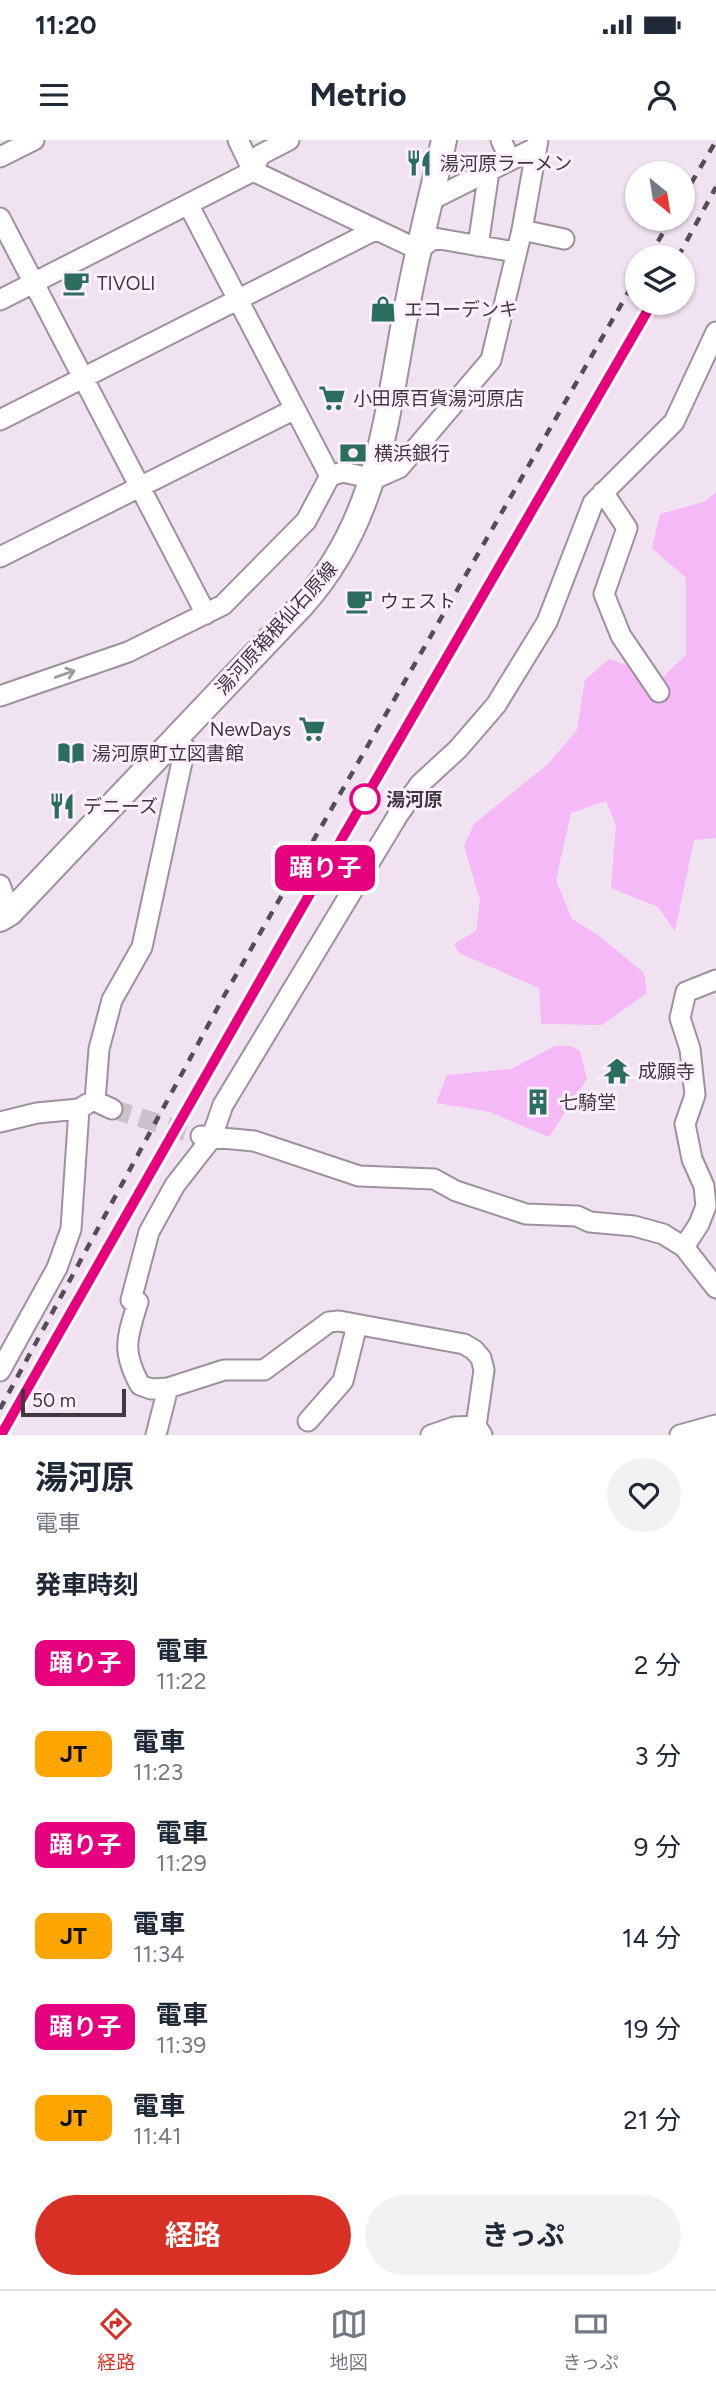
<!DOCTYPE html>
<html lang="ja">
<head>
<meta charset="utf-8">
<style>
  :root { --surface:#fff; --page:#f2f2f3; --text:#1f2937; --muted:#747a83; --line:#e0e1e3; --accent:#d93025 }
  body { margin:0; font-family:Figtree,"Noto Sans JP",sans-serif; background:var(--page); color:var(--text); height:100vh; display:flex; flex-direction:column; font-size:26px; white-space:nowrap }
  * { box-sizing:border-box; margin:0 }
  p { font-size:23px; color:var(--muted) }
  .icon { flex:none; width:38px; height:38px; fill:none; stroke:currentColor; stroke-width:2; stroke-linecap:round; stroke-linejoin:round }
  .map { position:relative; height:1295px; overflow:hidden }
  .drawer { display:flex; flex-direction:column; background:var(--surface); flex:1 }
  .drawer>* { flex:none }
  .badge { padding:0 14px; border-radius:10px; font-size:24px; line-height:46px }
  .needle { width:46px; rotate:150deg }
  .tools { position:absolute; left:625px; top:21px; display:grid; gap:14px }
  .tools a { display:grid; place-items:center; width:70px; height:70px; border-radius:50%; background:var(--surface); box-shadow:0 2px 5px #0004; font-size:35px }
  .scale { position:absolute; left:21px; bottom:18px; width:105px; box-sizing:border-box; padding-left:7px; border:4px solid #3f393f; border-top:0; font-size:19px; line-height:24px; white-space:nowrap; color:#3f393f; -webkit-text-stroke:5px #feeffe; paint-order:stroke }
  .map>.badge { position:absolute; translate:-50% -50%; box-shadow:0 0 0 4px #fff }
  h2 { padding:0 35px; font-size:26px; line-height:63px }
  .round { display:grid; place-items:center; flex:none; width:74px; height:74px; border-radius:37px; background:var(--page) }
  .overview { display:flex; align-items:center; justify-content:space-between; height:119px; padding:0 35px }
  h1 { font-size:33px; font-weight:700; line-height:52px }
  .action { display:flex; gap:14px; margin-top:auto; padding:14px 35px }
  .action a { flex:1; height:80px; border-radius:42px; background:var(--accent); color:#fff; font-size:28px; font-weight:700; line-height:80px; text-align:center }
  .action a+a { background:var(--page); color:var(--text) }
  ul { padding:0; list-style:none }
  li { display:flex; align-items:center; gap:21px; height:91px; padding:0 35px }
  li div { flex:1 }
  li b { display:block; font-size:26px }
  li em { font-style:normal }
  li .badge { min-width:77px; font-weight:700; text-align:center }
  .status { display:flex; justify-content:space-between; align-items:center; height:49px; padding:0 35px; background:var(--surface); direction:ltr }
  .status svg { height:19px; fill:currentColor }
  header { display:flex; justify-content:space-between; align-items:center; height:91px; padding:0 35px; background:var(--surface); font-size:32px; font-weight:700 }
  .menu { display:flex; justify-content:space-around; align-items:center; height:98px; border-top:2px solid var(--line); background:var(--surface); font-size:19px; color:var(--muted) }
  .menu a { display:grid; justify-items:center; gap:4px }
  .menu .on { color:var(--accent) }
  .map>svg:first-child { display:block }
</style>
</head>
<body>
<div class="status"><b>11:20</b><svg viewBox="0 0 49 12"><path d="M0 12V9h3v3zM5 12V6h3v6zM10 12V3h3v9zM15 12V0h3v12zM26 1h20v11H26zM47 4h2v5h-2z"/></svg></div>
<header><svg class="icon" aria-label="menu" viewBox="0 0 24 24"><path d="M4 6h16M4 12h16M4 18h16"/></svg>Metrio<svg class="icon" aria-label="person" viewBox="0 0 24 24"><circle cx="12" cy="8" r="4"/><path d="M4 21q1-7 8-7t8 7"/></svg></header>
<div class="map">
<svg width="716" height="1295" viewBox="0 0 716 1295">
  <rect width="100%" height="100%" fill="#f0e2f0"/>
  <path fill="#f4b9f6" d="M 716,352 L 716,698 L 694,700 L 675,791 L 658,767 L 611,748 L 616,685 L 606,661 L 571,673 L 556,740 L 572,779 L 598,795 L 644,833 L 647,853 L 602,885 L 541,884 L 539,848 L 459,813 L 454,804 L 476,791 L 480,760 L 464,706 L 474,684 L 548,624 L 577,590 L 585,540 L 609,519 L 663,537 L 686,515 L 686,438 L 652,408 L 660,374 L 704,362 Z
    M 555,906 L 570,906 L 580,911 L 587,939 L 549,997 L 490,972 L 436,963 L 447,935 L 511,929 Z"/>
  <g fill="none" stroke-linecap="round" stroke-linejoin="round">
    <path stroke="#cdc0cd" stroke-width="19" stroke-dasharray="19 10" stroke-linecap="butt" d="M 112,969 L 200,996"/>
    <g stroke="#9e919e" stroke-width="23">
      <path id="minor" d="M 238,0 L 253,31 L 419,110 L 434,98 L 515,112
        M 501,0 L 510,20
        M 0,17 L 34,0
        M 431,60 L 535,8
        M 0,78 L 206,474
        M 522,90 L 564,99
        M 478,106 L 489,31
        M 0,160 L 253,31 L 260,15 L 289,0
        M 0,280 L 375,90
        M 330,336 L 343,332 L 374,339 L 399,328 L 491,220 L 522,90 L 538,0
        M 603,352 L 627,388 L 604,454 L 621,496 L 659,552
        M 0,417 L 295,269
        M 0,556 L 128,512 L 223,465 L 306,381 L 330,336 L 188,64
        M 0,745 L 10,773
        M 95,961 L 99,909 L 112,860 L 142,807 L 185,608
        M 95,961 L 112,969
        M 0,982 L 37,973 L 79,969 L 87,964
        M 201,996 L 254,1001 L 359,1036 L 434,1039 L 456,1051 L 526,1074 L 577,1076 L 590,1082 L 634,1086 L 663,1094 L 684,1107 L 716,1148
        M 684,1107 L 699,1084 L 706,1066 L 704,1046 L 692,1019 L 685,984 L 695,955 L 690,909 L 680,878 L 686,852 L 716,840
        M 0,1231 L 57,1128 L 71,1089 L 79,969
        M 308,1281 L 343,1241 L 357,1185
        M 156,1295 L 168,1248
        M 431,1295 L 454,1287 L 476,1286
        M 482,1295 L 476,1286 L 484,1230 L 481,1218 L 474,1210 L 464,1204 L 339,1181 L 329,1182 L 264,1230 L 224,1230 L 168,1248 L 151,1249 L 140,1245 C 121,1210 127,1198 138,1162 L 131,1160 L 149,1092 L 175,1045 L 211,999 L 223,965 L 398,675 L 420,644 L 458,609 L 496,565 L 547,482 L 593,363 L 674,282 L 716,192
        M 680,1295 L 716,1285"/>
    </g>
    <g stroke="#9e919e" stroke-width="28">
      <path id="major" d="M 0,779 L 10,773 L 302,465 C 380,378 386,276 407,167 C 417,111 432,56 444,0"/>
    </g>
    <use href="#minor" stroke="#fff" stroke-width="19"/>
    <use href="#major" stroke="#fff" stroke-width="24"/>
    <path stroke="#544d54" stroke-width="4.5" stroke-dasharray="9 9" stroke-linecap="butt" d="M 682,59 L 716,1
      M 649,117 L 671,79
      M 678,117 L 716,47
      M 0,1269 L 224,856 L 637,137
      M 1,1295 L 289,790 L 652,163"/>
  </g>
  <defs><path id="oneway-shaft" d="M-6 0H5M1.5-3L5.5 0L1.5 3" fill="none" stroke-width="1.6" stroke-linecap="round" stroke-linejoin="round" transform="scale(1.75)"/></defs>
  <use stroke="#9f9c9f" href="#oneway-shaft" transform="translate(65 534) rotate(-19)"/>
  <g fill="none" stroke-linecap="round" stroke-linejoin="round">
    <g stroke="#fff" stroke-width="16">
      <path id="line" d="M 1,1295 L 289,790 L 652,163"/>
    </g>
    <use href="#line" stroke="#e6007e" stroke-width="10"/>
  </g>
  <defs>
    <g id="restaurant-bare" transform="scale(2.1)"><path d="M-5-6h1v4h1v-4h1v4h1v-4h1v5L-1.5 .5V6h-2V.5L-5-1ZM5-6V6H3V1.5H1.5Q1.5-4 5-6Z" fill="#2b6e5e" stroke="#feeffe" stroke-width="2.5" paint-order="stroke"/></g>
    <g id="cafe-bare" transform="scale(2.1)"><path d="M-5.5-4.5H6V0H3Q3 3.5 0 3.5H-2.5Q-5.5 3.5-5.5 0ZM3-3.2v2h1.7v-2ZM-6 4.5H4V6H-6Z" fill="#2b6e5e" stroke="#feeffe" stroke-width="2.5" paint-order="stroke"/></g>
    <g id="shop-bare" transform="scale(2.1)"><path d="M-5-2.5h2.3a2.7 3.5 0 0 1 5.4 0H5L5.5 6h-11ZM-1.5-2.5h3a1.5 2.3 0 0 0-3 0Z" fill="#2b6e5e" stroke="#feeffe" stroke-width="2.5" paint-order="stroke"/></g>
    <g id="supermarket-bare" transform="scale(2.1)"><path d="M-6-5.5h2.5l.6 2H6L4.5 2H-2.5L-4.4-4H-6ZM-1.5 3.2a1.3 1.3 0 1 0 .1 0ZM3 3.2a1.3 1.3 0 1 0 .1 0Z" fill="#2b6e5e" stroke="#feeffe" stroke-width="2.5" paint-order="stroke"/></g>
    <g id="bank-bare" transform="scale(2.1)"><path d="M-6-4H6V4H-6ZM0-2.3a2.3 2.3 0 1 0 0 4.6a2.3 2.3 0 1 0 0-4.6Z" fill="#2b6e5e" stroke="#feeffe" stroke-width="2.5" paint-order="stroke"/></g>
    <g id="library-bare" transform="scale(2.1)"><path d="M-6-4Q-3-5.5-.7-3.5V5Q-3 3-6 4ZM6-4Q3-5.5 .7-3.5V5Q3 3 6 4Z" fill="#2b6e5e" stroke="#feeffe" stroke-width="2.5" paint-order="stroke"/></g>
    <g id="temple-bare" transform="scale(2.1)"><path d="M0-6L5-2H3V0L6.5 2.5H4V6H1.5V3h-3V6H-4V2.5H-6.5L-3 0V-2H-5Z" fill="#2b6e5e" stroke="#feeffe" stroke-width="2.5" paint-order="stroke"/></g>
    <g id="building-bare" transform="scale(2.1)"><path d="M-4-6H4V6H1V3H-1V6H-4ZM-2.5-4.3h1.7v1.8h-1.7ZM.8-4.3h1.7v1.8H.8ZM-2.5-1h1.7V.8h-1.7ZM.8-1h1.7V.8H.8Z" fill="#2b6e5e" stroke="#feeffe" stroke-width="2.5" paint-order="stroke"/></g>
  </defs>
  <g fill-rule="evenodd">
    <use href="#restaurant-bare" x="419" y="23"/>
    <use href="#cafe-bare" x="76" y="143"/>
    <use href="#shop-bare" x="383" y="169"/>
    <use href="#supermarket-bare" x="332" y="258"/>
    <use href="#bank-bare" x="353" y="313"/>
    <use href="#cafe-bare" x="359" y="461"/>
    <use href="#supermarket-bare" x="312" y="589"/>
    <use href="#library-bare" x="71" y="613"/>
    <use href="#restaurant-bare" x="62" y="666"/>
    <use href="#temple-bare" x="617" y="931"/>
    <use href="#building-bare" x="538" y="962"/>
  </g>
  <circle fill="#fff" stroke="#e6007e" stroke-width="3.5" cx="365" cy="659" r="14"/>
  <g text-anchor="middle" stroke-width="6" stroke-linejoin="round" paint-order="stroke">
    <g font-size="19" fill="#3f393f" stroke="#feeffe" text-anchor="start">
      <text x="440" y="30">湯河原ラーメン</text>
      <text x="97" y="150">TIVOLI</text>
      <text x="404" y="176">エコーデンキ</text>
      <text x="353" y="265">小田原百貨湯河原店</text>
      <text x="374" y="320">横浜銀行</text>
      <text x="380" y="468">ウェスト</text>
      <text x="291" y="596" text-anchor="end">NewDays</text>
      <text x="92" y="620">湯河原町立図書館</text>
      <text x="83" y="673">デニーズ</text>
      <text x="638" y="938">成願寺</text>
      <text x="559" y="969">七騎堂</text>
    </g>
    <g font-size="19" fill="#3f393f" stroke="#feeffe">
      <text transform="translate(276 488) rotate(-48)" y="7">湯河原箱根仙石原線</text>
    </g>
    <g font-size="19" font-weight="bold" fill="#3f393f" stroke="#feeffe" text-anchor="start">
      <text x="386" y="666">湯河原</text>
    </g>
  </g>
</svg>
<div class="tools">
<a><svg class="needle" viewBox="-14 -14 28 28"><path d="M0-13l5 13h-10z" fill="#e53935"/><path d="M0 13l5-13h-10z" fill="#747a83"/></svg></a>
<a><svg class="icon" aria-label="layers" viewBox="0 0 24 24"><path d="M12 4l9 5-9 5-9-5zM3 14l9 5 9-5"/></svg></a>
</div>
<div class="scale">50 m</div>
<b class="badge" style="left:325px;top:728px;background:#e6007e;color:#fff">踊り子</b>
</div>
<section class="drawer">
<div class="overview"><div><h1>湯河原</h1><p>電車</p></div><a class="round"><svg class="icon" aria-label="heart" viewBox="0 0 24 24"><path d="M12 20l-8-8c-3-5 5-10 8-4 3-6 11-1 8 4z"/></svg></a></div>
<h2>発車時刻</h2>
<ul>
<li><span class="badge" style="background:#e6007e;color:#fff">踊り子</span><div><b>電車</b><p>11:22</p></div><em>2 分</em></li>
<li><span class="badge" style="background:#ffa500;color:#111">JT</span><div><b>電車</b><p>11:23</p></div><em>3 分</em></li>
<li><span class="badge" style="background:#e6007e;color:#fff">踊り子</span><div><b>電車</b><p>11:29</p></div><em>9 分</em></li>
<li><span class="badge" style="background:#ffa500;color:#111">JT</span><div><b>電車</b><p>11:34</p></div><em>14 分</em></li>
<li><span class="badge" style="background:#e6007e;color:#fff">踊り子</span><div><b>電車</b><p>11:39</p></div><em>19 分</em></li>
<li><span class="badge" style="background:#ffa500;color:#111">JT</span><div><b>電車</b><p>11:41</p></div><em>21 分</em></li>
</ul>
<div class="action"><a>経路</a><a>きっぷ</a></div>
</section>
<nav class="menu">
<a class="on"><svg class="icon" aria-label="directions" viewBox="0 0 24 24"><path d="M12 3l9 9-9 9-9-9zM9 14v-3h6M13 9l2 2-2 2"/></svg>経路</a>
<a><svg class="icon" aria-label="map" viewBox="0 0 24 24"><path d="M3 6l6-2 6 2 6-2v14l-6 2-6-2-6 2zM9 4v14M15 6v14"/></svg>地図</a>
<a><svg class="icon" aria-label="tickets" viewBox="0 0 24 24"><path d="M3 7h18v10H3zM15 7v10"/></svg>きっぷ</a>
</nav>
</body>
</html>
